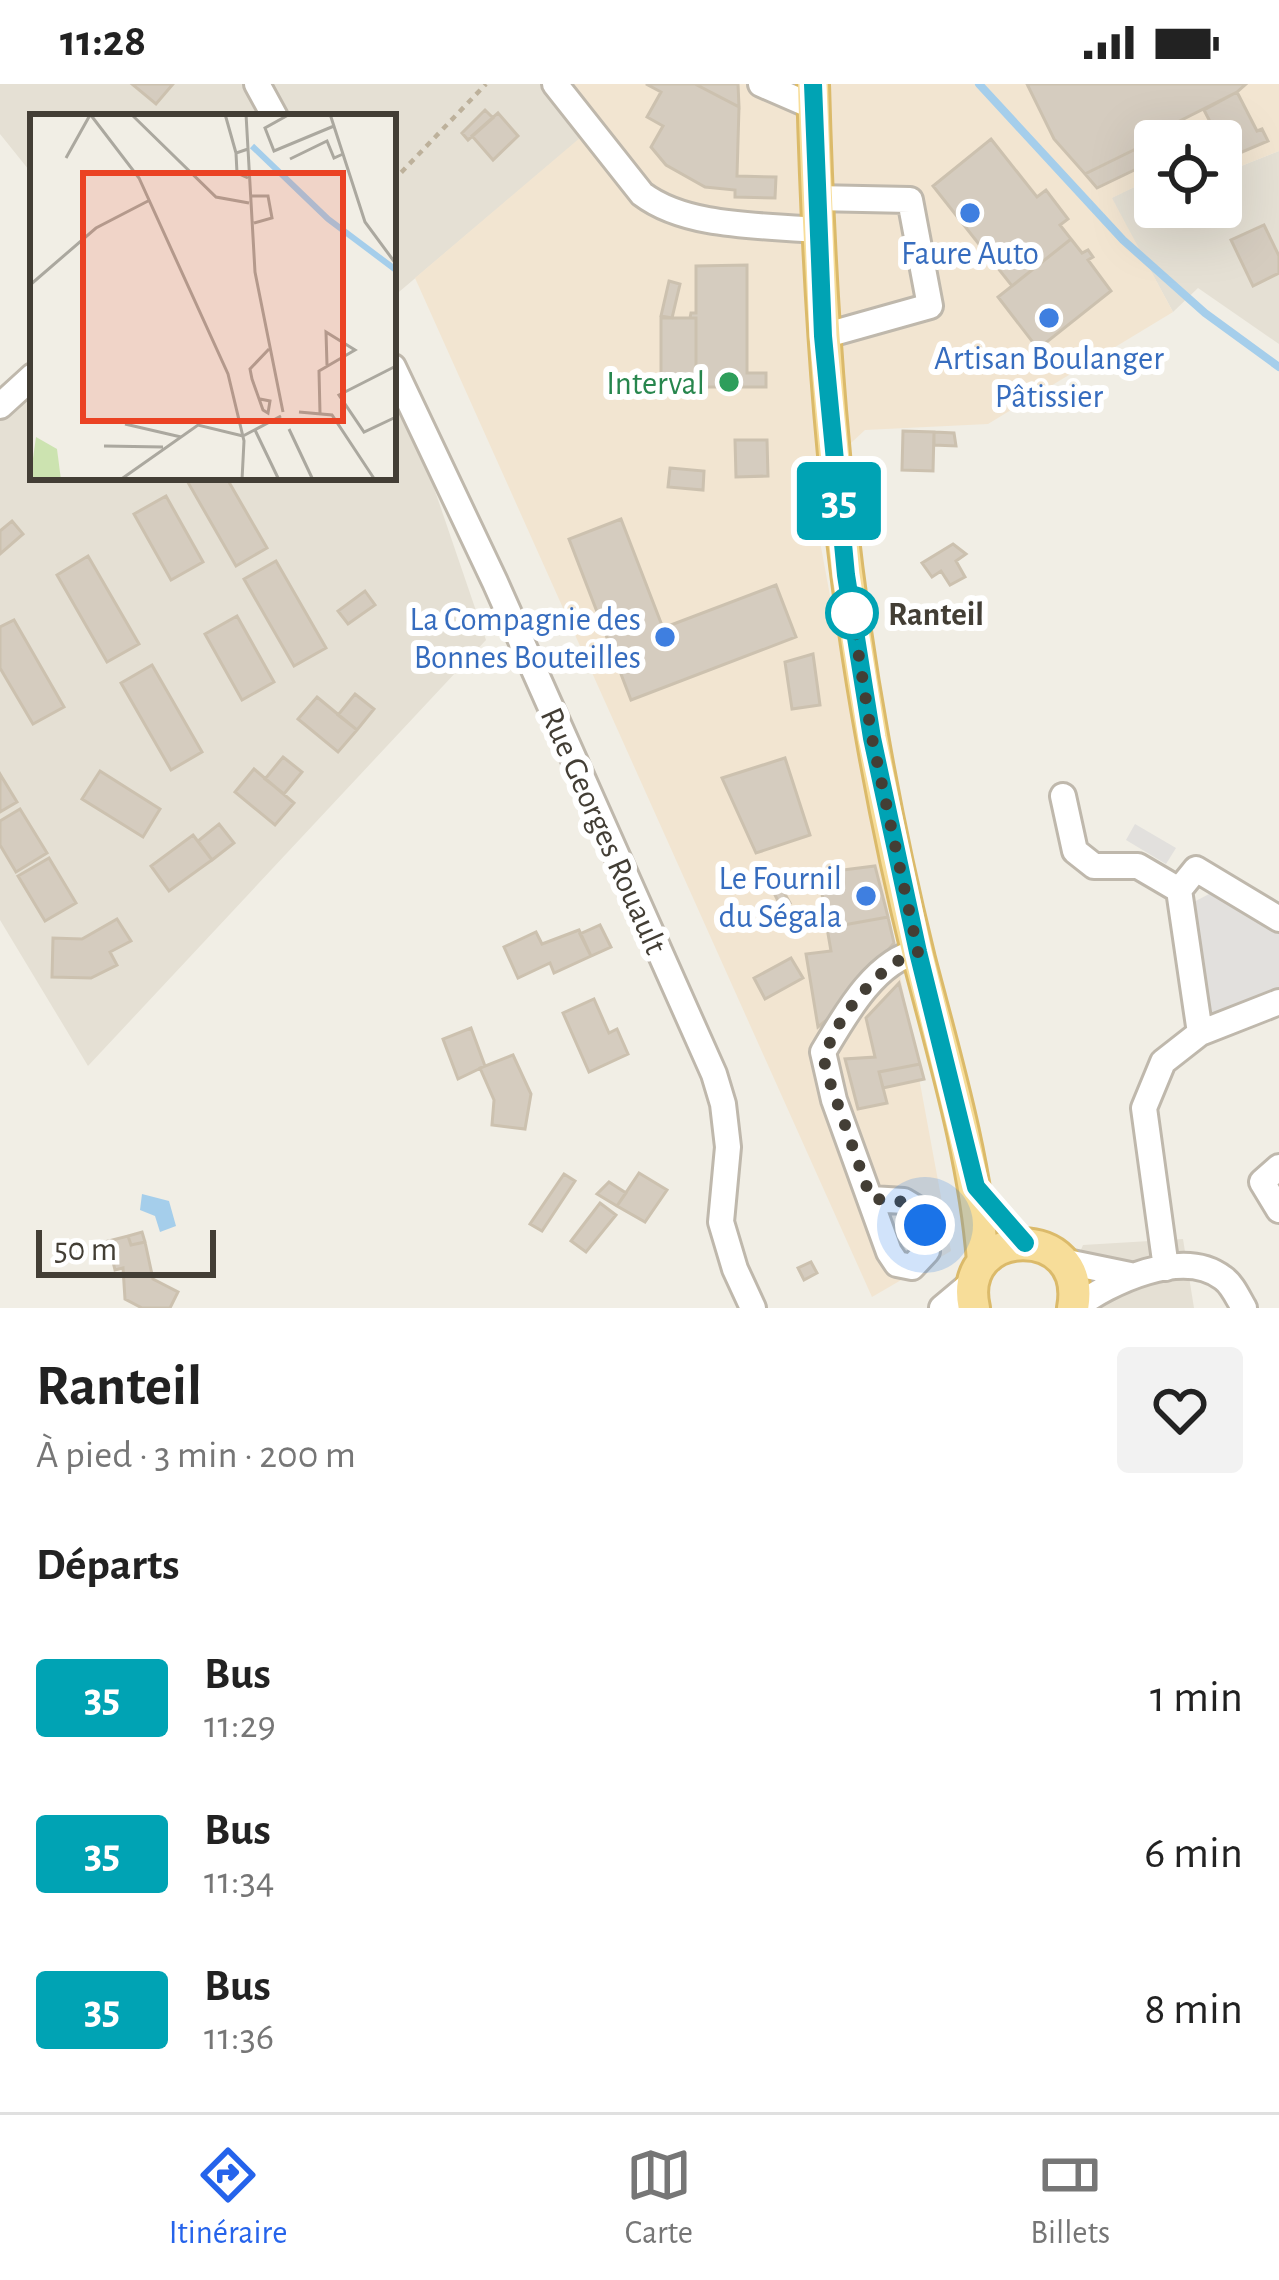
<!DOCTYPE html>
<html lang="fr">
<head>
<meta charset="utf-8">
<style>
  :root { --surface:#fff; --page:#f2f2f2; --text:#222; --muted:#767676; --line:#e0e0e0; --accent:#2563eb }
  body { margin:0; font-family:"Alegreya Sans",sans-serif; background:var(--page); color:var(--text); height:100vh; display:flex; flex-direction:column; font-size:45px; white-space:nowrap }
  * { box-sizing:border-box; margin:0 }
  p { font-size:39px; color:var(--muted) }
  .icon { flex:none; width:66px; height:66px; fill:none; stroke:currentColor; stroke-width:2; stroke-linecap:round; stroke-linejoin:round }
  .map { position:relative; height:1224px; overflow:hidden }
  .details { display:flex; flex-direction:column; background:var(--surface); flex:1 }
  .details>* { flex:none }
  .badge { padding:0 24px; border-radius:9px; font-size:42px; line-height:78px }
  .tools { position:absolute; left:1134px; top:36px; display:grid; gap:24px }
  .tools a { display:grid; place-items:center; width:108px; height:108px; border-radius:12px; background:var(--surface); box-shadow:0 12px 48px #0002; font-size:60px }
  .scale { position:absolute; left:36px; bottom:30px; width:180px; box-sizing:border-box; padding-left:12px; border:6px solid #433e35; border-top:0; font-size:33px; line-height:42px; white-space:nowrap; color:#433e35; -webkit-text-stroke:9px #fff; paint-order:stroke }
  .you { position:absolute; width:60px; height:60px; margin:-30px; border:9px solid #fff; border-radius:50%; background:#1a73e8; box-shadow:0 0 0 18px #1a73e833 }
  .map>.badge { position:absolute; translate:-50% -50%; box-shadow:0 0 0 6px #fff }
  h2 { padding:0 36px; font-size:45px; line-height:108px }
  .round { display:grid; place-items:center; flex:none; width:126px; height:126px; border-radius:12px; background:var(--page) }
  .overview { display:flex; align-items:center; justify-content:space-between; height:204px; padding:0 36px }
  h1 { font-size:57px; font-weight:700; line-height:90px }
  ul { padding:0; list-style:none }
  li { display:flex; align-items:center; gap:36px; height:156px; padding:0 36px }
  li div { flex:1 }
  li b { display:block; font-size:45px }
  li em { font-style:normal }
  li .badge { min-width:132px; font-weight:700; text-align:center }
  .status { display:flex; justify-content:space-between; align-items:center; height:84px; padding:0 60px; background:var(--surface); direction:ltr }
  .status svg { height:33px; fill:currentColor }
  .tabs { display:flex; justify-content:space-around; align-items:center; height:168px; border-top:3px solid var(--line); background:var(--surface); font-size:33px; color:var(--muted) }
  .tabs a { display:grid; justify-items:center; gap:6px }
  .tabs .on { color:var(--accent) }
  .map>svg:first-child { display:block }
</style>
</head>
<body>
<div class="status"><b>11:28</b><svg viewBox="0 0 49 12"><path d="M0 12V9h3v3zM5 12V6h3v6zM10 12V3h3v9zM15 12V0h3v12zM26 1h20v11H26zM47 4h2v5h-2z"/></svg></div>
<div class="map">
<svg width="1279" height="1224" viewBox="0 0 1279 1224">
  <rect width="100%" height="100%" fill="#f1eee5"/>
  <path fill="#e5e0d4" d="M 0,0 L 544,0 L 582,53 L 393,213 L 393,33 L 33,33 L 33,91 L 0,50 Z
    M 1279,67 L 1279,260 L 1198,204 L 1173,228 L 1111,114 L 1155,93 L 1155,123 L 1221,123 L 1221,90 Z
    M 393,284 L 486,556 L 88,982 L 0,836 L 0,326 L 15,324 L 33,308 L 33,393 L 393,393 Z
    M 1183,1155 L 1194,1224 L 1056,1224 L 1083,1161 Z"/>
  <path fill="#f2e5d1" d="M 544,0 L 1279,0 L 1279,67 L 1221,90 L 1221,57 L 1155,57 L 1155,93 L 1112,114 L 1173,228 L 988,340 L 865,346 L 809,398 L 951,1167 L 872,1213 L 415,194 L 581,53 Z"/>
  <path fill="#e2e0dd" d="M 1135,740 L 1176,764 L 1166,780 L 1126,756 Z
    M 1209,810 L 1222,812 L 1279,846 L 1279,909 L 1213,933 L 1208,924 L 1192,819 Z"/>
  <path fill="#a5ceeb" d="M 142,1110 L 169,1117 L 176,1142 L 160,1148 L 155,1132 L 140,1126 Z"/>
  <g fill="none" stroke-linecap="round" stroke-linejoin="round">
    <path stroke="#a5ceeb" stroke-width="8" d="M 979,0 L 1123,156 L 1205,229 L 1279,283"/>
  </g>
  <path fill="#d5ccbf" stroke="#ccc1af" stroke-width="3" d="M 132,0 L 173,0 L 156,20 Z
    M 646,0 L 695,0 L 739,23 L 737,92 L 776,93 L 775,114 L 735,113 L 735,106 L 705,103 L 666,81 L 651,63 L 663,42 L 647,33 L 661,8 Z
    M 695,0 L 738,0 L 739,23 Z
    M 1027,0 L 1246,0 L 1237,8 L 1156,49 L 1158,54 L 1085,90 L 1054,55 Z
    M 1237,8 L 1257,47 L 1262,45 L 1268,57 L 1221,77 L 1221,57 L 1209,57 L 1218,53 L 1204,26 Z
    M 485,26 L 493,34 L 468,56 L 462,49 Z
    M 498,29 L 518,52 L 493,76 L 472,52 Z
    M 1158,54 L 1155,76 L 1097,104 L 1085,90 Z
    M 991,55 L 1037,113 L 1046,106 L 1068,135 L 1060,141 L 1071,155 L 1012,202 L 933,102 Z
    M 1264,141 L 1279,172 L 1279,189 L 1253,202 L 1231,156 Z
    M 1071,155 L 1082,169 L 1088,166 L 1093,173 L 1088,176 L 1111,207 L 1038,265 L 998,213 Z
    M 747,181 L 747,289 L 766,289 L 766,303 L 696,303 L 696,234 L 690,234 L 691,229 L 696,229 L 696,182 Z
    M 669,197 L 680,200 L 672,234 L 661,232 Z
    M 661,234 L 696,234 L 696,303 L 661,303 Z
    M 903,347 L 934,348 L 933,387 L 902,386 Z
    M 934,348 L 954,349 L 956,362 L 934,361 Z
    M 735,356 L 767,356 L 768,392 L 736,393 Z
    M 670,384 L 704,387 L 703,406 L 668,403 Z
    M 226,393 L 267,464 L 236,482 L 186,395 Z
    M 166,412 L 203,478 L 171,496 L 134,430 Z
    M 621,435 L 663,544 L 776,501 L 796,553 L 631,616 L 569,455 Z
    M 12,437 L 23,450 L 0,470 L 0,447 Z
    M 953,460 L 966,470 L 956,477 L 965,493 L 950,501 L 941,487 L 932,493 L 922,479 Z
    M 88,472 L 139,560 L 107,578 L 57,491 Z
    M 276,477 L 326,564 L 294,582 L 244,495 Z
    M 365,507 L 375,521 L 348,540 L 338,527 Z
    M 237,532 L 274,598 L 242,616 L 205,550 Z
    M 14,536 L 64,623 L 33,640 L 0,584 L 0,543 Z
    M 813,570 L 820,621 L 792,625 L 785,578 Z
    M 152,581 L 202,668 L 171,686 L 121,599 Z
    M 355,610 L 374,625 L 357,646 L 338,631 Z
    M 317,613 L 357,646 L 338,668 L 298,635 Z
    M 283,673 L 302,688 L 284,710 L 265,695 Z
    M 785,674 L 810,751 L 756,769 L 722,694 Z
    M 254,685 L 294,719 L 275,741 L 235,708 Z
    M 100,687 L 160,725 L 143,753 L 82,715 Z
    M 0,690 L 17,718 L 0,728 Z
    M 20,725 L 47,769 L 16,788 L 0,761 L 0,737 Z
    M 219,740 L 234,759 L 212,776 L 198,757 Z
    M 193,751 L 212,776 L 169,807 L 151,782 Z
    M 49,774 L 76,819 L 45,837 L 18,792 Z
    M 875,782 L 888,833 L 827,844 L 819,789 Z
    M 781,803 L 790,819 L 781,823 L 773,807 Z
    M 888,833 L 894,859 L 839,926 L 818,943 L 806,870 L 831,867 L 827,844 Z
    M 117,835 L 131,857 L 110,868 L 117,881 L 91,894 L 52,893 L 53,854 L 82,855 Z
    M 600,841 L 611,863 L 591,872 L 580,850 Z
    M 579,846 L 591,872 L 554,889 L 550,879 L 518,894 L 504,863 L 536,848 L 542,860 Z
    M 791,874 L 803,894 L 765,915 L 754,894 Z
    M 899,899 L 920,980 L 879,988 L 887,1019 L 858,1025 L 845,975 L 875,973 L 866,934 Z
    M 594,915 L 609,949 L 617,945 L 628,970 L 589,988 L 563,929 Z
    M 471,944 L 485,982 L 458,995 L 443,955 Z
    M 513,971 L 531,1010 L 525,1045 L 492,1041 L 494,1016 L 480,984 Z
    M 920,980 L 924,995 L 883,1004 L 879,988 Z
    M 639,1089 L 667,1106 L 645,1138 L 617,1122 Z
    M 564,1090 L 575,1097 L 542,1147 L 530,1140 Z
    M 609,1098 L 626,1109 L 617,1122 L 597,1110 Z
    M 600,1119 L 616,1131 L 586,1168 L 571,1157 Z
    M 142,1148 L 145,1158 L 131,1161 L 128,1152 Z
    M 128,1152 L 131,1161 L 145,1158 L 153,1195 L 178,1208 L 170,1224 L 142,1224 L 125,1215 L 123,1184 L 115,1186 L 108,1157 Z
    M 811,1178 L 817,1189 L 804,1196 L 798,1184 Z"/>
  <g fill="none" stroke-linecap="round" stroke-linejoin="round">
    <g stroke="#bfb8ac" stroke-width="30">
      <path id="minor" d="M 257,0 L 275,33
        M 555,0 L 642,110 C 687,144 762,141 817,146
        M 761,0 L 814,23
        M 815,114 L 910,116 L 930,222 L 823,252
        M 393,283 L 495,498 L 714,990 L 723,1020 L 728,1063 L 721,1138 L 735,1185 L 753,1224
        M 0,322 L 33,292
        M 1063,712 L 1075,767 L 1094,782 L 1138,782 L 1179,806
        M 1200,949 L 1179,806 L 1196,785 L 1279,835
        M 1279,1083 L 1262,1098 L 1279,1126
        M 871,1115 L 904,1117 L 919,1126 L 927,1167 L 912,1183 L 897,1180 L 889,1168 L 834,1016 L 823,968 C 844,933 875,876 918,868
        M 1062,1177 L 1130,1191
        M 1166,1184 L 1144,1024 L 1163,978 L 1200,949 L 1279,918
        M 942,1224 L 973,1198
        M 1075,1224 C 1109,1198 1183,1163 1223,1194 C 1232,1200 1238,1214 1244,1224"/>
    </g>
    <g stroke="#dbba6a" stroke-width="36">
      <path id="major" d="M 813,0 C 819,219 833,437 872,652 C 885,726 901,802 919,875 C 945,975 975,1074 983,1177
        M 974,1224 C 955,1141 1089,1137 1073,1224"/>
    </g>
    <path stroke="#bdb19b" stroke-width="4.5" stroke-dasharray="6 6" stroke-linecap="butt" d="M 393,97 L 486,0"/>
    <use href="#minor" stroke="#fff" stroke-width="24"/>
    <use href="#major" stroke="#f7dd99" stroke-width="30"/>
  </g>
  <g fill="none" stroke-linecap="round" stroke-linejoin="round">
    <g stroke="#fff" stroke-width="27">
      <path id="line" d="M 813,0 L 823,252 L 846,491 L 872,654 L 918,868 L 976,1103 L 1025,1159"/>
    </g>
    <use href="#line" stroke="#00a3b4" stroke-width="18"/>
    <path stroke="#433e35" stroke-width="12" stroke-dasharray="0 21.6" d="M 852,529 L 872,654 L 918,868 C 883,875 821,948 825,984 L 871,1115 C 897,1116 915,1115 925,1141"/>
  </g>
  <g fill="#3f7fe0" stroke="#fff" stroke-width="4.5">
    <circle cx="970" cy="129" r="12"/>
    <circle cx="1049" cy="234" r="12"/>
    <circle cx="665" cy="553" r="12"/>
    <circle cx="866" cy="812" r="12"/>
  </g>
  <circle fill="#2e9e5b" stroke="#fff" stroke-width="4.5" cx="729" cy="298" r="12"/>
  <circle fill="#fff" stroke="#00a3b4" stroke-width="6" cx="852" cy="529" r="24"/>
  <g text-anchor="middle" stroke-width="12" stroke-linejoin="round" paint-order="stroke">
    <g font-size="33" fill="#366cbe" stroke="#fff">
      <text x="970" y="180">Faure Auto</text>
      <text x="1049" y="285">Artisan Boulanger<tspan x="1049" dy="38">Pâtissier</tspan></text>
      <text x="641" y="546" text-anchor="end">La Compagnie des<tspan x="641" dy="38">Bonnes Bouteilles</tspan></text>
      <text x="842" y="805" text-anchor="end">Le Fournil<tspan x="842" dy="38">du Ségala</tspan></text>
    </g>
    <g font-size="33" fill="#27864d" stroke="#fff" text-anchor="end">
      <text x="705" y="310">Interval</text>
    </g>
    <g font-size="33" font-weight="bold" fill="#433e35" stroke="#fff" text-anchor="start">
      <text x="888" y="541">Ranteil</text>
    </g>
    <g font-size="33" fill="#433e35" stroke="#fff">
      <text transform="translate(605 746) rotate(66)" y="12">Rue Georges Rouault</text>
    </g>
  </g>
  <g transform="translate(30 30)">
    <rect width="366" height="366" fill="#f1eee5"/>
    <path d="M 6,323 L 27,335 L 31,366 L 0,366 Z" fill="#cce3b0"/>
    <path fill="none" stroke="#a5ceeb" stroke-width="6" d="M 222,32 L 298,105 L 366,156"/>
    <path fill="none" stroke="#aba89f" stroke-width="3" d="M 60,0 L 109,64 L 198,260 L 214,327 L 212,366M 101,0 L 186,83 L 219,89M 195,0 L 206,39M 216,0 L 225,158 L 253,298M 260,0 L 235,14 L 244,37 L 304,12M 300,0 L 335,108 L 366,150M 218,35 L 206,39 L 207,59 L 218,64M 36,44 L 60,1M 260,45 L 297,27 L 304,44 L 313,40M 220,82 L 238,82 L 242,104 L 224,109M 0,171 L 66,114 L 118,87M 366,252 L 309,281 L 334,318 L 366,303M 230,285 L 240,287 L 238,299 L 233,296 L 222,265 L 220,255 L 239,235M 269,298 L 302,301 L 345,366M 290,299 L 289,257 L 325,236 L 296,218 L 297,251M 95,310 L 151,323M 259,315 L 283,366M 225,316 L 249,366M 213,322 L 251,302M 74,332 L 133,333M 90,366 L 168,311 L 213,322"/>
    <path fill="#eb4223" fill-opacity="0.15" stroke="#eb4223" stroke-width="6" d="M 53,59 L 313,59 L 313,307 L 53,307 Z"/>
    <rect width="366" height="366" fill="none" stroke="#433e35" stroke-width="6"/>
  </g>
</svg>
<div class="tools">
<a><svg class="icon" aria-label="locate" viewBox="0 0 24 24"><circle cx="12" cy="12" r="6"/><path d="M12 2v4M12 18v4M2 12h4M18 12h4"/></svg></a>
</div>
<div class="scale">50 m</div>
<div class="you" style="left:925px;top:1141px"></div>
<b class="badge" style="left:839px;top:417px;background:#00a3b4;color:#fff">35</b>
</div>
<section class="details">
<div class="overview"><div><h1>Ranteil</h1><p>À pied · 3 min · 200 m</p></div><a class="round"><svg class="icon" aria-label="heart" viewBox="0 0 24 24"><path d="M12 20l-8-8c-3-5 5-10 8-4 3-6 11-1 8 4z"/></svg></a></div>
<h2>Départs</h2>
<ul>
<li><span class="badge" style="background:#00a3b4;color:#fff">35</span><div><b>Bus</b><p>11:29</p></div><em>1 min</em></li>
<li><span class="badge" style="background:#00a3b4;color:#fff">35</span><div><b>Bus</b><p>11:34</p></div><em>6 min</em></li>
<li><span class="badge" style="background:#00a3b4;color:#fff">35</span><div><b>Bus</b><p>11:36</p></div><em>8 min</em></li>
</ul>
</section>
<nav class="tabs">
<a class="on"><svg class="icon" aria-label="directions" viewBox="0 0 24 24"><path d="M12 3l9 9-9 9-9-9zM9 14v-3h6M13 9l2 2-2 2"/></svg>Itinéraire</a>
<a><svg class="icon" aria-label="map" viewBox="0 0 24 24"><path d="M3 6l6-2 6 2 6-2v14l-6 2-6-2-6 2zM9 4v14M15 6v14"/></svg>Carte</a>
<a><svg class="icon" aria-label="tickets" viewBox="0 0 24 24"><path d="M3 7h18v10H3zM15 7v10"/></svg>Billets</a>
</nav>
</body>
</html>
